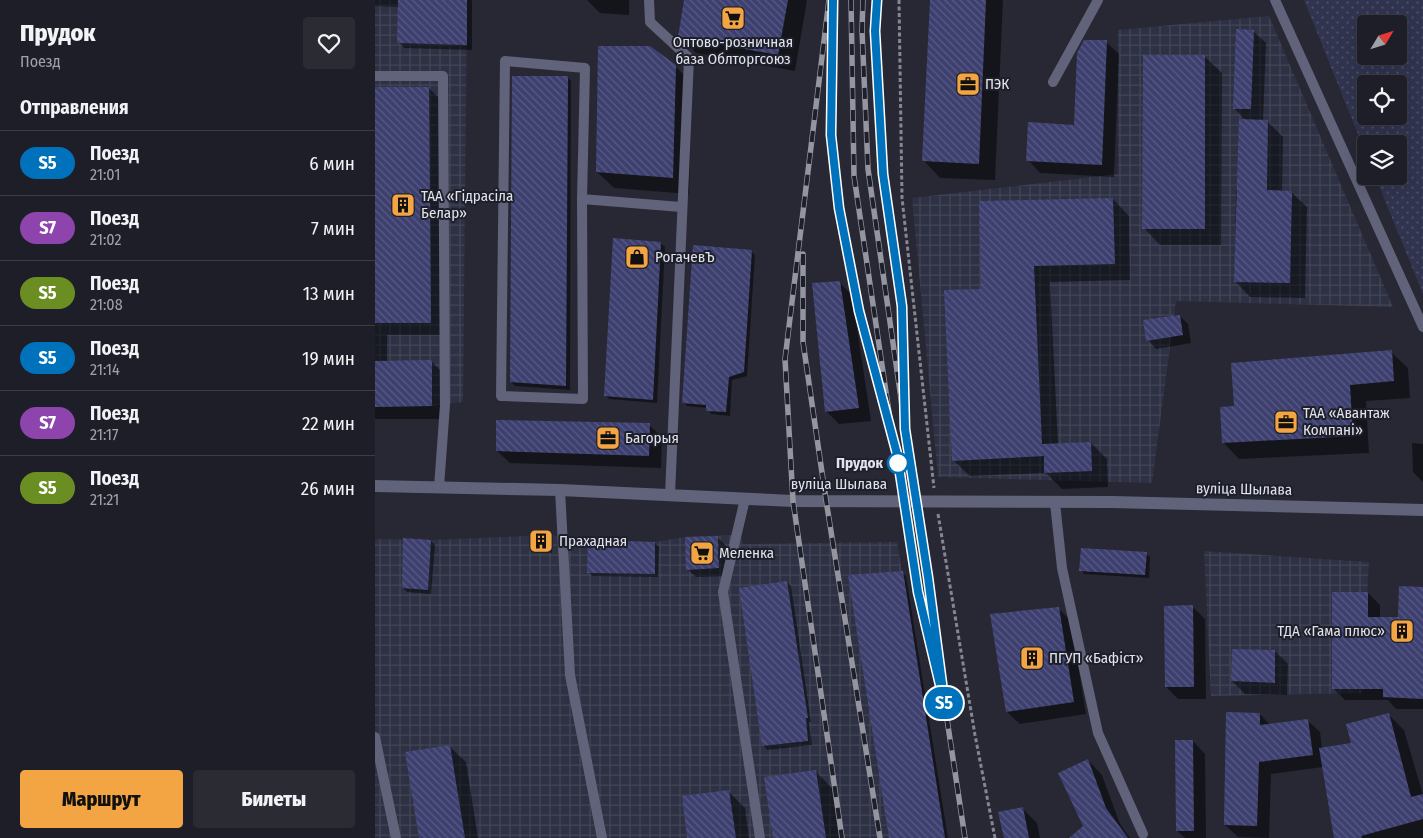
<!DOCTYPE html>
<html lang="ru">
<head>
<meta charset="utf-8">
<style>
  :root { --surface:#1d1e27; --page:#2a2b33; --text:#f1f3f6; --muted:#a0a2a7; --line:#3b3c44; --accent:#f2a542 }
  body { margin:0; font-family:"Fira Sans Condensed",sans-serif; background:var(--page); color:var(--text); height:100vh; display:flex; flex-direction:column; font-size:19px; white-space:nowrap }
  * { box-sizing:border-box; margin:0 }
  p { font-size:16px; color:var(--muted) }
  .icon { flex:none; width:28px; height:28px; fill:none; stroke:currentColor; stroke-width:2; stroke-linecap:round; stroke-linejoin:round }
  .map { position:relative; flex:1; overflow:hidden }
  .drawer { display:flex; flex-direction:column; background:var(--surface); width:375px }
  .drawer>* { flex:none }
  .badge { padding:0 10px; border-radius:16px; font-size:18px; line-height:32px }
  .needle { width:32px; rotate:52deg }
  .tools { position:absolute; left:982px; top:15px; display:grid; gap:10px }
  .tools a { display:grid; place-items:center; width:50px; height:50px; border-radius:5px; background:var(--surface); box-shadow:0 5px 20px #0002,0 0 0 1px var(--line); font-size:25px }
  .map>.badge { position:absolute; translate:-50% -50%; box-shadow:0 0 0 2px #fff }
  h2 { padding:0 20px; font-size:19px; line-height:45px }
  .round { display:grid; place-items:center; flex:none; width:52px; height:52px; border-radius:5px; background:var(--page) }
  .headline { display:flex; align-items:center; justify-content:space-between; height:85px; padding:0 20px }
  h1 { font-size:24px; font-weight:800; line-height:38px }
  .primary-button { display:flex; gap:10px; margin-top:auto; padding:10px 20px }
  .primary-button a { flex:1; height:58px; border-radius:5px; background:var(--accent); color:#111; font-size:20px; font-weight:800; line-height:58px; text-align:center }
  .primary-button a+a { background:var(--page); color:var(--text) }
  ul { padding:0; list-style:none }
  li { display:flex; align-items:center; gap:15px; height:65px; padding:0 20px; border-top:1px solid var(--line) }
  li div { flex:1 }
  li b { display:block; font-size:19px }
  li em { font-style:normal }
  li .badge { min-width:55px; font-weight:700; text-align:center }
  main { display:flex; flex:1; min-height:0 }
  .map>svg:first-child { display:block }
</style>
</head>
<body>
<main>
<section class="drawer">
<div class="headline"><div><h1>Прудок</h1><p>Поезд</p></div><a class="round"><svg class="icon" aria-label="heart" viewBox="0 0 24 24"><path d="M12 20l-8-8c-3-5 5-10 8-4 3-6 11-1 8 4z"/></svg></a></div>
<h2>Отправления</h2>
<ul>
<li><span class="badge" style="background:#0072bc;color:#fff">S5</span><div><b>Поезд</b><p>21:01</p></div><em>6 мин</em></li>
<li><span class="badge" style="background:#8e44ad;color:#fff">S7</span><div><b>Поезд</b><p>21:02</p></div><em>7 мин</em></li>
<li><span class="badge" style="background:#6b8e23;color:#fff">S5</span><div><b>Поезд</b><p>21:08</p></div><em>13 мин</em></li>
<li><span class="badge" style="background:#0072bc;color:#fff">S5</span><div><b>Поезд</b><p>21:14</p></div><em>19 мин</em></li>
<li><span class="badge" style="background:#8e44ad;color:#fff">S7</span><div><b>Поезд</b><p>21:17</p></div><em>22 мин</em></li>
<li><span class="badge" style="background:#6b8e23;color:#fff">S5</span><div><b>Поезд</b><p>21:21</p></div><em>26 мин</em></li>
</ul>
<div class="primary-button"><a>Маршрут</a><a>Билеты</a></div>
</section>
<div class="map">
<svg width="1048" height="838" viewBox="0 0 1048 838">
  <defs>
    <pattern id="industrial-grid" width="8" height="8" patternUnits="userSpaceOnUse" patternTransform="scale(1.25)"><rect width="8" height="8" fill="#2e3143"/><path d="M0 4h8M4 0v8" fill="none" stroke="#424555"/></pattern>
    <pattern id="grass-dots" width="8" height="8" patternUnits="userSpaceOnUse" patternTransform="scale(1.25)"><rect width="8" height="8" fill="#31344f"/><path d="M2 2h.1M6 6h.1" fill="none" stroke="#4f5168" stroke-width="1.8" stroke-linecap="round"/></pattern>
    <pattern id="building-back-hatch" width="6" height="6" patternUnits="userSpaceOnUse" patternTransform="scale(1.25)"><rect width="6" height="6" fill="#3d406f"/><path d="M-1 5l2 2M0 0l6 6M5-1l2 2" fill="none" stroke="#595b84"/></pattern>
  </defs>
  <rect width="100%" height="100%" fill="#272834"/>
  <path fill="url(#industrial-grid)" d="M 0,0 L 92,0 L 88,402 L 57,406 L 0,407 Z
    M 894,16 L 1018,307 L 801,301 L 777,483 L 563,477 L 537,198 L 743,174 L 743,30 Z
    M 174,535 L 213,540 L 280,542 L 310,537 L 366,535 L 368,544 L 522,542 L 570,838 L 0,838 L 0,539 L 56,540 Z
    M 829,551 L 994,562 L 987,693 L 836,696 Z"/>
  <path fill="url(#grass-dots)" fill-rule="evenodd" d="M 929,0 L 1048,0 L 1048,294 L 1000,176 L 1024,176 L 1024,144 L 991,144 L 991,154 ZM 991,24 L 1024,24 L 1024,56 L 991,56 ZM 991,84 L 1024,84 L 1024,116 L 991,116 Z"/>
  <path fill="#0007" d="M 0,0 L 97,0 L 97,50 L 29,48 L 24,42 L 25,7 L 0,6 Z
    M 212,0 L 254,0 L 254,15 L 225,13 Z
    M 310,0 L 432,0 L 420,71 L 321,53 L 305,36 Z
    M 556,0 L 628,0 L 620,180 L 565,178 L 549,161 Z
    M 878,31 L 891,43 L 888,121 L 892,121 L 908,137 L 907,192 L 916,192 L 932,207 L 930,298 L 875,297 L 860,281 L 861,191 L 864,191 L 871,121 L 859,108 Z
    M 731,42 L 744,54 L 739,177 L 665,173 L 653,160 L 701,126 Z
    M 830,57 L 847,73 L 846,245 L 785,245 L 769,228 Z
    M 300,66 L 317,83 L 314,194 L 239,188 L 222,172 Z
    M 192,77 L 196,81 L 195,390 L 140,386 L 136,382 Z
    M 54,88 L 67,101 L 68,335 L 12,335 L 12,362 L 57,362 L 69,374 L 69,419 L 0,419 L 0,89 Z
    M 738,199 L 754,216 L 755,280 L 675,282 L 683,444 L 716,443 L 732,459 L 733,487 L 687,489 L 671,473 L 595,476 L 578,460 L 607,290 Z
    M 239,239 L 286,244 L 290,247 L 282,403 L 234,399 L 230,395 Z
    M 376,251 L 380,255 L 372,376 L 357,380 L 355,416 L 336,414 L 332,408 L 312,406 L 309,402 Z
    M 465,283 L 477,295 L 496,421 L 464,424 L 451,411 Z
    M 805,316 L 813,324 L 816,343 L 781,349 L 773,340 Z
    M 1016,352 L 1033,368 L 1035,398 L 991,401 L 994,453 L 864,459 L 848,442 L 860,408 Z
    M 274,425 L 287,437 L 286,468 L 135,463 L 122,451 Z
    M 1037,443 L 1048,444 L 1048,482 L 1038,472 Z
    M 174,536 L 177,540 L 177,553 L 164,551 L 160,548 Z
    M 343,538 L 351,546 L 352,576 L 321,577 L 312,569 Z
    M 56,541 L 60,545 L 56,594 L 32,592 L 28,588 Z
    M 280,543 L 284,547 L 283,577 L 217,576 L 214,572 Z
    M 771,554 L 775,557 L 774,578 L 709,574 L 706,570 Z
    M 527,573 L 531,576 L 573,838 L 516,838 Z
    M 412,582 L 416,586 L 436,722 L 434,722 L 437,745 L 392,750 L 388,745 Z
    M 1025,587 L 1048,588 L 1048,709 L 1021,709 L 1013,700 L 970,700 L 958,688 L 993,593 L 1005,605 L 1005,618 L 1024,618 Z
    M 818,607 L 830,619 L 831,699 L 803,699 L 791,687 Z
    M 683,608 L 696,621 L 711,714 L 645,724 L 632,712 L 616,615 Z
    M 900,651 L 913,664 L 912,695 L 870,694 L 857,681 Z
    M 885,714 L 895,725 L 932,720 L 945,732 L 947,749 L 978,744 L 1013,714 L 1029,730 L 1048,795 L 1048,838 L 960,838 L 948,767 L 896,774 L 894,838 L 863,837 L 850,825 Z
    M 818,741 L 830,754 L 831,838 L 810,838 L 802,831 Z
    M 74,746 L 91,762 L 103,838 L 45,838 Z
    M 713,760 L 727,775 L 745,824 L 755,838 L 700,838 L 710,826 Z
    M 440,771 L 457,788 L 464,838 L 400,838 Z
    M 354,792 L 370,808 L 374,838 L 313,838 Z
    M 648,809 L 662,823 L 665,838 L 630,838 Z"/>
  <path fill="url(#building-back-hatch)" d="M 23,0 L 92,0 L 92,45 L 22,43 Z
    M 309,0 L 413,0 L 403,55 L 303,37 Z
    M 555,0 L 611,0 L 604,164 L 547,161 Z
    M 861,29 L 879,30 L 876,109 L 858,109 Z
    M 709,40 L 732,40 L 727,165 L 651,161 L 653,122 L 699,125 L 702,53 Z
    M 223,46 L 275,46 L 301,65 L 298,178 L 221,172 Z
    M 768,55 L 830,55 L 830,229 L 767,229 Z
    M 137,76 L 193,76 L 191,386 L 135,382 Z
    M 0,87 L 54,87 L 56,323 L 0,323 Z
    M 864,119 L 893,120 L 892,190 L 917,191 L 915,283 L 859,282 Z
    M 738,198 L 740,264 L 659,266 L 667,444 L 716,442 L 717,471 L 669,473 L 669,456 L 577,461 L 569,290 L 606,289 L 604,201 Z
    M 238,238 L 286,242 L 278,400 L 229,396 Z
    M 318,245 L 377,250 L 369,372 L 354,377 L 351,412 L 331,411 L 331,405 L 307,403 Z
    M 465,281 L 484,408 L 450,412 L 437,283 Z
    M 805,315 L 808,335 L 771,341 L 768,320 Z
    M 1017,350 L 1019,381 L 975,385 L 978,436 L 847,443 L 845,407 L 859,406 L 856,363 Z
    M 57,360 L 57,406 L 0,407 L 0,361 Z
    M 121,420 L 275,423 L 274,456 L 121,451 Z
    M 159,535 L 174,535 L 174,549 L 159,548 Z
    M 343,536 L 344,568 L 311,570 L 310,537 Z
    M 28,538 L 56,540 L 53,590 L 27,588 Z
    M 213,540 L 280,542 L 280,574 L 212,573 Z
    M 706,548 L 772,552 L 770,575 L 704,571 Z
    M 528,571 L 570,838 L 514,838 L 473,575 Z
    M 412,581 L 433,718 L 431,718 L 433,741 L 387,746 L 364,588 Z
    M 1024,586 L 1048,587 L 1048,699 L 1008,697 L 1008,689 L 957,689 L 957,592 L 993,592 L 993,617 L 1023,617 Z
    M 818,605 L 819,687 L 790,687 L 789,606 Z
    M 684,607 L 699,702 L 631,712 L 615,614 Z
    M 857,649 L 900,650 L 900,683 L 856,681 Z
    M 851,712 L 885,713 L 885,725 L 933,719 L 938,755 L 884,762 L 882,826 L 849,825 Z
    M 1014,713 L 1036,797 L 1048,794 L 1048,819 L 986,836 L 987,838 L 959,838 L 944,748 L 976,743 L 971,724 Z
    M 800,740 L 818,740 L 819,831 L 801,831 Z
    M 75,745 L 90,838 L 44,838 L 30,752 Z
    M 713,759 L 731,808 L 753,838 L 694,838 L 708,826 L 683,773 Z
    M 441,770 L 451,838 L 398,838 L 389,777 Z
    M 354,790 L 361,838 L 312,838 L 307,796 Z
    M 648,807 L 654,838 L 629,838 L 623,812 Z"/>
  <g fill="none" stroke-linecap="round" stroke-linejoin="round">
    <path stroke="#858690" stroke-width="3" stroke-dasharray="4 2.5" stroke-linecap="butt" d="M 524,0 L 527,198 L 559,488
      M 563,514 L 600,735 L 620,838"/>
    <path stroke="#606379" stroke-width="10" d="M 274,0 L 275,22 L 314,58 L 295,495
      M 900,0 L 1048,327
      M 0,76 L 68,76 L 70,405 L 64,487
      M 678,82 L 723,0
      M 207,199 L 210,68 L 130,61 L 126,396 L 208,399 L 207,199 L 306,207
      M 185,490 L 195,675 L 227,838
      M 370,499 L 348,592 L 385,838
      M 680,503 L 687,568 L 723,733 L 768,834
      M 0,737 L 21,838"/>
    <path stroke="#606379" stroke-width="12" d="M 0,486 L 185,490 L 418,501 L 737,502 L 1048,510"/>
    <g stroke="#94959f" stroke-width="5.5">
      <path id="rail" d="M 454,0 L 410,359 L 418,501 L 467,838
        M 476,0 L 479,176 L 527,500 L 543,592 L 570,706 L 590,838
        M 488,0 L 487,30 L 493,169 L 562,649
        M 502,0 L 500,31 L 508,174 L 527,306 L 529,376
        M 458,15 C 457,55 453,97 456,137 C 463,225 485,311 507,397
        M 428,254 L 428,342 L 451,500 L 505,838"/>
    </g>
    <use href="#rail" stroke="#1d1f2a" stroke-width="4" stroke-dasharray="11" stroke-linecap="butt"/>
  </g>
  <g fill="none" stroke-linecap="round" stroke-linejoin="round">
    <g stroke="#fff" stroke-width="11">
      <path id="line" d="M 458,0 L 456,135 L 464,208 L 484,311 L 522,454 L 543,592 L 570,706 L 553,577 L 530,429 L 527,306 L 508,174 L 500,31 L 502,0"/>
    </g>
    <use href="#line" stroke="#0072bc" stroke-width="8"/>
  </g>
  <defs>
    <g id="supermarket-square" transform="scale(1.25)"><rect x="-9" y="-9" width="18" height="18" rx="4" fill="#f2a542" stroke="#1d1f2a"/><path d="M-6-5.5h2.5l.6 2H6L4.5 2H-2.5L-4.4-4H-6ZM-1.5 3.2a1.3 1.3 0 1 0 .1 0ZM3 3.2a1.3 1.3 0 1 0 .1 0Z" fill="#111"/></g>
    <g id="office-square" transform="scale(1.25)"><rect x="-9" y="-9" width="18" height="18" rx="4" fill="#f2a542" stroke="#1d1f2a"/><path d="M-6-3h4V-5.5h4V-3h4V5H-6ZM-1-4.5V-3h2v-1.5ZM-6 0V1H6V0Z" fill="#111"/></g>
    <g id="building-square" transform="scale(1.25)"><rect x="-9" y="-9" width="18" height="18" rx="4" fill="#f2a542" stroke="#1d1f2a"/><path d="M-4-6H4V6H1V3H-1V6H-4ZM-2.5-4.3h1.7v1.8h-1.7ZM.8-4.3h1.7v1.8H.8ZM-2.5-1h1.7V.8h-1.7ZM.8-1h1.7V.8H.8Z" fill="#111"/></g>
    <g id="shop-square" transform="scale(1.25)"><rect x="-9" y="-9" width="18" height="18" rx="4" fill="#f2a542" stroke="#1d1f2a"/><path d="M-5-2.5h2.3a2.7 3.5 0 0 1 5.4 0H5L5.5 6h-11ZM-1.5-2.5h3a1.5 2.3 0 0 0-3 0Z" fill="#111"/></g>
  </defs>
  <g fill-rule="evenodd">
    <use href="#supermarket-square" x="358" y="18"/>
    <use href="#office-square" x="593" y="84"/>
    <use href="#building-square" x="28" y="205"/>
    <use href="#shop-square" x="262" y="257"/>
    <use href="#office-square" x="911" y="422"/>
    <use href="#office-square" x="233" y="438"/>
    <use href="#building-square" x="166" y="541"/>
    <use href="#supermarket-square" x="327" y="553"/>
    <use href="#building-square" x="1027" y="631"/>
    <use href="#building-square" x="657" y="658"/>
  </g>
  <circle fill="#fff" stroke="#0072bc" stroke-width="2.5" cx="523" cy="463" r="10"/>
  <g text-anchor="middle" stroke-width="4" stroke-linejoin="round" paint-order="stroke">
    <g font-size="15" fill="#e1e2eb" stroke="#1d1f2a" text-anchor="start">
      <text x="358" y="47" text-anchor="middle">Оптово-розничная<tspan x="358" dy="17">база Облторгсоюз</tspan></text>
      <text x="610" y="89">ПЭК</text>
      <text x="46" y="201">ТАА «Гідрасіла<tspan x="46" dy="17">Белар»</tspan></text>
      <text x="280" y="262">РогачевЪ</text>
      <text x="928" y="418">ТАА «Авантаж<tspan x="928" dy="17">Компані»</tspan></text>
      <text x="250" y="443">Багорыя</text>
      <text x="184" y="546">Прахадная</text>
      <text x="344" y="558">Меленка</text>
      <text x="1010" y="636" text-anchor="end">ТДА «Гама плюс»</text>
      <text x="674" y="663">ПГУП «Бафіст»</text>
    </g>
    <g font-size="15" font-weight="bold" fill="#e1e2eb" stroke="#1d1f2a" text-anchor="end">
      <text x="508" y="468">Прудок</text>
    </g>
    <g font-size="15" fill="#e1e2eb" stroke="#1d1f2a">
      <text x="464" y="489">вуліца Шылава</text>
      <text transform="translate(869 489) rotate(1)" y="5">вуліца Шылава</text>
    </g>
  </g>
</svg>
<div class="tools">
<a><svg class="needle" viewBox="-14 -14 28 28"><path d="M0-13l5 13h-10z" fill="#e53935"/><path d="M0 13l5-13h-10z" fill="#a0a2a7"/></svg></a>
<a><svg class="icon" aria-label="locate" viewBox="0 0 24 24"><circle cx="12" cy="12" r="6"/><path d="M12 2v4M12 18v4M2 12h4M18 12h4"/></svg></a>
<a><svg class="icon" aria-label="layers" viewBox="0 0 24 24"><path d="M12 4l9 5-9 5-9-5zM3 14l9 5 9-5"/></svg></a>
</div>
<b class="badge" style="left:569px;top:703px;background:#0072bc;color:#fff">S5</b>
</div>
</main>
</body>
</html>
